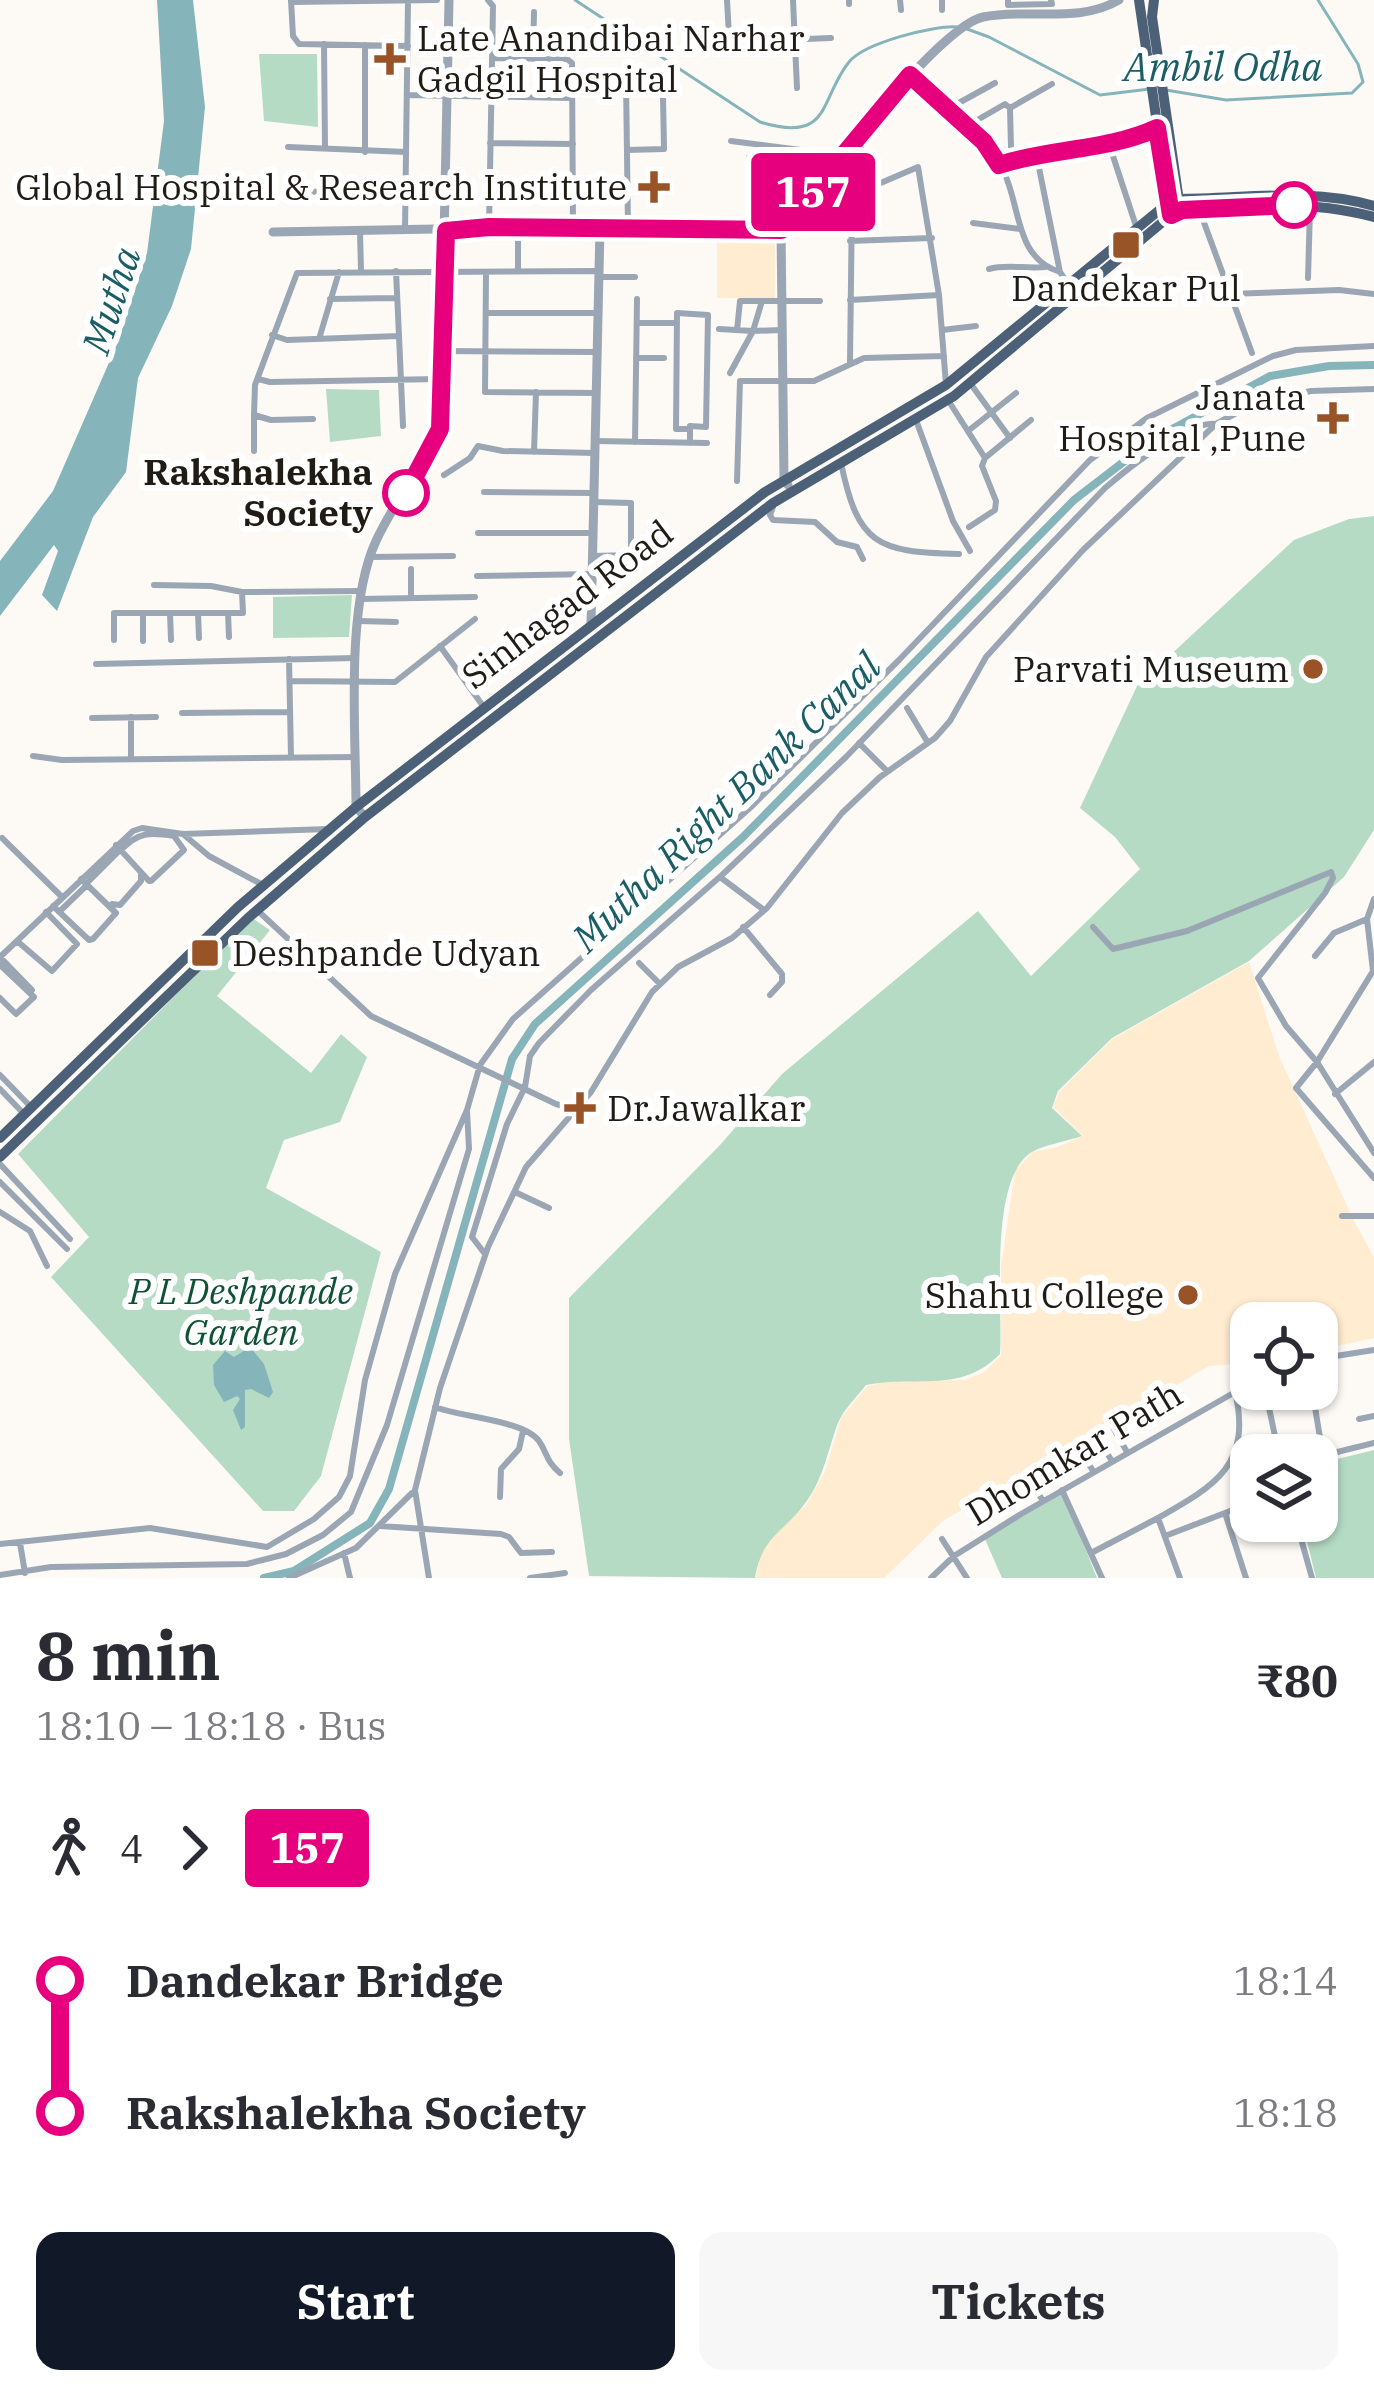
<!DOCTYPE html>
<html lang="en">
<head>
<meta charset="utf-8">
<style>
  :root { --surface:#fff; --page:#f7f7f7; --text:#2b2b33; --muted:#7c7c81; --accent:#111827 }
  body { margin:0; font-family:"IBM Plex Serif",serif; background:var(--page); color:var(--text); height:100vh; display:flex; flex-direction:column; font-size:45px; white-space:nowrap }
  * { box-sizing:border-box; margin:0 }
  p { font-size:39px; color:var(--muted) }
  .icon { flex:none; width:66px; height:66px; fill:none; stroke:currentColor; stroke-width:2; stroke-linecap:round; stroke-linejoin:round }
  .map { position:relative; height:1578px; overflow:hidden }
  .sheet { display:flex; flex-direction:column; background:var(--surface); flex:1 }
  .sheet>* { flex:none }
  .badge { padding:0 24px; border-radius:9px; font-size:42px; line-height:78px }
  .fabs { position:absolute; left:1230px; top:1302px; display:grid; gap:24px }
  .fabs a { display:grid; place-items:center; width:108px; height:108px; border-radius:24px; background:var(--surface); box-shadow:0 3px 9px #0004; font-size:60px }
  .map>.badge { position:absolute; translate:-50% -50%; box-shadow:0 0 0 6px #fff }
  .legs { display:flex; align-items:center; gap:18px; height:132px; padding:0 36px; font-size:39px }
  .legs p { margin-inline-start:auto }
  .head { display:flex; align-items:center; justify-content:space-between; height:204px; padding:0 36px }
  h1 { font-size:66px; font-weight:700; line-height:90px }
  .action { display:flex; gap:24px; margin-top:auto; padding:24px 36px }
  .action a { flex:1; height:138px; border-radius:24px; background:var(--accent); color:#fff; font-size:48px; font-weight:700; line-height:138px; text-align:center }
  .action a+a { background:var(--page); color:var(--text) }
  ul { padding:0 36px; list-style:none }
  li { display:flex; align-items:center; gap:42px; height:132px; font-size:45px }
  li i { display:grid; place-items:center; width:18px; height:100%; margin:0 15px; background:currentColor }
  li i::after { content:''; width:30px; height:30px; margin:-15px; border:9px solid; border-radius:50%; background:var(--surface) }
  li p { margin-inline-start:auto }
  li:first-child i { background:linear-gradient(#0000 50%,currentColor 0) }
  li:last-child i { background:linear-gradient(currentColor 50%,#0000 0) }
  .map>svg:first-child { display:block }
</style>
</head>
<body>
<div class="map">
<svg width="1374" height="1578" viewBox="0 0 1374 1578">
  <rect width="100%" height="100%" fill="#fdfaf6"/>
  <path fill="#ffecd1" d="M 717,235 L 775,235 L 775,298 L 717,298 Z
    M 1249,962 L 1279,1056 L 1354,1221 L 1374,1257 L 1374,1338 L 1317,1350 L 1317,1323 L 1251,1323 L 1251,1363 L 1209,1366 L 943,1521 L 884,1578 L 756,1578 L 760,1556 L 775,1532 L 806,1505 L 825,1471 L 841,1418 L 867,1386 L 893,1381 L 965,1380 L 984,1372 L 1001,1355 L 1001,1267 L 1015,1171 L 1032,1152 L 1057,1147 L 1083,1136 L 1053,1107 L 1059,1092 L 1112,1039 Z"/>
  <path fill="#b5dbc5" d="M 259,54 L 317,54 L 318,127 L 264,121 Z
    M 326,389 L 379,390 L 381,436 L 330,442 Z
    M 1374,516 L 1374,830 L 1344,877 L 1249,961 L 1112,1038 L 1058,1091 L 1052,1108 L 1082,1136 C 1068,1141 1039,1146 1029,1154 C 989,1184 1003,1306 1000,1354 C 961,1394 917,1375 866,1385 C 857,1397 844,1409 838,1423 C 828,1449 824,1478 806,1502 C 784,1533 762,1535 755,1578 L 589,1576 L 569,1439 L 569,1298 L 720,1145 L 782,1074 L 978,911 L 1031,976 L 1140,869 L 1115,837 L 1080,808 L 1137,686 L 1294,540 L 1349,519 Z
    M 352,595 L 349,637 L 273,638 L 273,597 Z
    M 252,918 L 270,930 L 217,996 L 311,1073 L 341,1034 L 367,1057 L 340,1122 L 284,1140 L 266,1188 L 381,1252 L 321,1476 L 294,1511 L 263,1511 L 51,1277 L 89,1237 L 18,1154 Z
    M 1374,1450 L 1374,1578 L 1316,1578 L 1302,1521 L 1317,1521 L 1317,1464 Z
    M 1062,1490 L 1097,1578 L 1002,1578 L 984,1537 Z"/>
  <path fill="#85b5bb" d="M 157,0 L 193,0 L 205,107 L 191,249 L 172,306 L 138,378 L 126,472 L 93,517 L 57,611 L 42,595 L 58,551 L 54,545 L 0,616 L 0,561 L 53,491 L 118,342 L 147,253 L 164,121 Z
    M 250,1347 L 264,1364 L 273,1392 L 269,1398 L 251,1389 L 245,1390 L 245,1427 L 241,1430 L 233,1410 L 240,1399 L 237,1396 L 224,1402 L 214,1385 L 213,1365 L 225,1351 L 234,1357 Z"/>
  <g fill="none" stroke-linecap="round" stroke-linejoin="round">
    <path stroke="#85b5bb" stroke-width="3" d="M 575,0 L 760,122 C 832,144 819,99 849,62 C 864,43 934,25 957,27
      M 967,29 L 989,37 L 1100,95 L 1150,89
      M 1166,90 L 1226,100 L 1352,93 L 1363,82 L 1358,64 L 1318,0"/>
    <path stroke="#85b5bb" stroke-width="8" d="M 264,1578 L 294,1571 L 370,1523 L 389,1489 L 512,1059 L 535,1024 L 743,837 L 1074,500 L 1152,440 L 1270,376 L 1329,366 L 1374,365"/>
    <path stroke="#9aa6b3" stroke-width="6" d="M 291,0 L 293,36 L 299,44 L 408,46
      M 488,0 L 493,6 L 489,228
      M 727,0 L 729,36 L 734,42 L 831,38
      M 793,0 L 797,88
      M 849,0 L 849,4
      M 900,0 L 901,10
      M 942,0 L 942,10
      M 1008,0 L 1008,5 L 1052,4 L 1051,0
      M 291,2 L 437,0
      M 324,44 L 325,148
      M 492,58 L 567,59 L 572,63 L 573,228
      M 533,59 L 534,12
      M 910,75 C 940,105 983,131 1003,170 C 1021,205 1014,258 1060,272
      M 626,81 L 628,227
      M 407,95 L 571,98
      M 946,110 L 995,83
      M 967,126 L 1005,104 L 1010,108
      M 731,141 L 840,155
      M 490,143 L 573,144
      M 1109,144 L 1136,226
      M 288,147 L 406,152
      M 627,150 L 664,149 L 663,96
      M 365,152 L 365,45
      M 1036,153 L 1060,272 L 1068,284
      M 749,157 L 769,230
      M 1017,159 L 1011,147 L 1010,108 L 1052,84
      M 999,165 C 1051,147 1107,151 1158,128
      M 490,184 L 573,184
      M 292,192 L 405,191
      M 1199,209 L 1252,353
      M 973,223 L 1020,229
      M 405,230 L 408,0
      M 360,232 L 361,270
      M 850,241 L 932,238
      M 989,269 C 1006,264 1026,269 1045,267
      M 518,271 L 518,228
      M 486,273 L 485,392 L 596,393
      M 599,277 L 635,277
      M 1308,278 L 1310,209
      M 1229,294 L 1339,290 L 1374,294
      M 330,299 L 396,298
      M 850,300 L 939,295
      M 762,301 L 753,331 L 782,330
      M 486,313 L 596,313
      M 637,323 L 673,323
      M 719,329 L 753,331 L 730,373
      M 737,330 L 740,301 L 820,301
      M 942,330 L 976,326
      M 272,335 L 287,340 L 399,336 L 396,271
      M 399,336 L 403,426
      M 319,339 L 339,272
      M 442,351 L 597,352
      M 636,358 L 664,358
      M 850,363 L 852,201 L 862,191 L 918,167 L 939,295 L 946,385
      M 258,379 L 270,382 L 440,379
      M 970,383 L 1010,438
      M 948,400 L 985,458 L 982,466 L 996,501 L 995,510 L 969,527
      M 313,419 L 271,420 L 254,415 L 255,385 L 297,273 L 599,271
      M 916,420 L 953,521 L 970,551
      M 690,429 L 676,429 L 677,313 L 708,315 L 706,427 L 690,426 L 690,443
      M 968,431 L 1016,393
      M 595,441 L 707,443
      M 635,442 L 637,299
      M 254,451 L 254,415
      M 534,452 L 536,392
      M 985,458 L 1031,420
      M 841,463 C 858,545 877,552 959,554
      M 444,475 L 470,458 L 478,446 L 503,451 L 595,453
      M 737,481 L 740,381 L 814,381 L 864,358 L 944,356
      M 484,492 L 594,493
      M 773,507 L 770,515 L 773,520 L 815,522 L 837,542 L 857,547 L 863,559
      M 478,533 L 593,533
      M 593,556 L 631,555 L 631,503 L 595,502
      M 370,557 L 453,556
      M 477,576 L 592,574
      M 154,585 L 211,586 L 242,592 L 361,591
      M 411,598 L 411,569
      M 360,599 L 475,597
      M 143,613 L 143,641
      M 170,613 L 171,640
      M 198,613 L 199,638
      M 228,613 L 229,637
      M 359,621 L 396,622
      M 114,640 L 114,613 L 243,613 L 242,592
      M 440,646 L 483,706
      M 289,659 L 291,757
      M 96,664 L 356,658
      M 290,681 L 395,682 L 475,619
      M 907,708 L 928,743
      M 182,713 L 290,712
      M 131,717 L 131,759
      M 92,718 L 156,717
      M 859,743 L 886,770
      M 33,756 L 62,760 L 356,757
      M 183,834 L 209,856 L 261,884
      M 2,838 L 62,897
      M 116,845 L 149,881 L 151,881 L 184,850 L 174,836 C 150,832 138,832 121,850
      M 720,877 L 764,910
      M 89,881 L 119,851
      M 112,904 L 120,905 L 141,881 L 141,875
      M 53,906 L 89,940 L 93,939 L 116,913 L 81,879
      M 257,910 L 371,1016 L 556,1104 L 574,1109
      M 59,912 L 87,885
      M 743,927 L 782,974 L 782,982 L 770,995
      M 1093,927 L 1113,949 L 1187,931 L 1331,872 L 1333,878 L 1325,893 L 1258,978 L 1286,1026 L 1317,1062 L 1373,971 L 1367,919 L 1374,899
      M 17,941 L 52,971 L 77,944 L 46,912
      M 1315,956 L 1334,933 L 1367,919
      M 639,963 L 660,984
      M 0,965 L 34,997 L 16,1014 L 0,998
      M 32,990 L 0,957 L 133,831 L 142,828 L 183,834 L 328,829
      M 0,1075 L 31,1107
      M 0,1089 L 24,1114
      M 1335,1094 L 1374,1062
      M 1374,1153 L 1317,1062 L 1296,1088 L 1374,1178
      M 0,1164 L 70,1239
      M 0,1182 L 67,1249
      M 515,1192 L 549,1208
      M 0,1212 L 30,1231 L 47,1266
      M 1342,1216 L 1374,1216
      M 485,1254 L 472,1237 L 507,1124 L 525,1087 L 530,1056 L 539,1043 L 591,990 L 722,875 L 846,757 L 1105,488 C 1127,469 1188,420 1216,424
      M 1317,1359 L 1374,1350
      M 1265,1389 L 1279,1455
      M 1312,1389 L 1323,1456
      M 435,1407 C 459,1417 524,1420 539,1441 C 548,1454 545,1460 560,1473
      M 1359,1419 L 1374,1416
      M 1114,1429 L 1127,1452
      M 1096,1436 L 1112,1461
      M 1081,1451 L 1093,1471
      M 1317,1457 L 1374,1443
      M 1029,1478 L 1043,1501
      M 1062,1490 L 1102,1578
      M 500,1497 L 501,1469 L 519,1449 L 523,1431
      M 1225,1513 L 1246,1578
      M 1296,1521 L 1312,1578
      M 380,1526 L 501,1534 L 509,1537 L 521,1553 L 552,1552
      M 1165,1536 L 1251,1503
      M 942,1539 L 967,1578
      M 20,1543 L 25,1573
      M 0,1544 L 150,1528 L 267,1547 L 314,1519 L 339,1497 L 350,1476 L 365,1380 L 395,1274 L 467,1110 L 480,1065 L 513,1019 L 751,807 L 899,660 L 1090,460 L 1147,418 L 1273,356 L 1296,350 L 1374,346
      M 1093,1552 L 1158,1518
      M 344,1553 L 350,1578
      M 0,1575 L 51,1567 L 247,1564 L 286,1554 L 323,1535 L 351,1512 L 387,1425 L 469,1149 L 467,1110
      M 289,1578 L 356,1548 L 412,1493
      M 429,1578 L 415,1490 L 440,1388 L 488,1247 L 526,1167 L 591,1092 L 652,992 L 678,967 L 732,938 L 767,908 L 842,813 L 880,777 L 935,738 L 950,721 L 986,657 L 1083,550 L 1216,424 L 1255,403 L 1311,391 L 1374,389
      M 530,1578 L 565,1573
      M 931,1578 L 954,1556 L 1021,1514 L 1251,1383
      M 1180,1578 L 1158,1518 C 1216,1485 1252,1465 1235,1391"/>
    <path stroke="#9aa6b3" stroke-width="9" d="M 273,232 L 489,228 L 781,230
      M 788,485 L 784,479 L 781,230 C 816,188 938,27 983,17 C 1027,8 1079,24 1119,0
      M 591,624 L 600,228
      M 365,817 L 356,807 C 356,732 345,608 376,541 C 394,502 421,468 440,429 L 449,0"/>
    <path stroke="#4c6178" stroke-width="10" d="M 1139,0 L 1169,206
      M 1154,0 L 1152,17 L 1179,201
      M 0,1138 L 238,907 L 356,807 L 765,492 L 946,385 L 1168,203 L 1178,199 C 1245,199 1309,187 1374,206
      M 0,1157 L 248,918 L 365,817 L 773,503 L 954,396 L 1171,215 L 1182,210 C 1246,205 1312,200 1374,217"/>
  </g>
  <g fill="none" stroke-linecap="round" stroke-linejoin="round">
    <g stroke="#fff" stroke-width="27">
      <path id="line-1" d="M 406,493 L 440,429 L 446,231 L 489,227 L 781,230 L 910,75 L 984,142 L 999,165 C 1051,148 1107,151 1157,128 L 1171,215 L 1182,210 L 1294,205"/>
    </g>
    <use href="#line-1" stroke="#e6007e" stroke-width="18"/>
  </g>
  <g fill="#985327" stroke="#fff" stroke-width="4.5">
    <path d="M384 41h12v12h12v12h-12v12h-12v-12h-12v-12h12z"/>
    <path d="M648 169h12v12h12v12h-12v12h-12v-12h-12v-12h12z"/>
    <rect x="1111" y="230" width="30" height="30" rx="6"/>
    <path d="M1327 400h12v12h12v12h-12v12h-12v-12h-12v-12h12z"/>
    <circle cx="1313" cy="669" r="12"/>
    <rect x="190" y="938" width="30" height="30" rx="6"/>
    <path d="M574 1090h12v12h12v12h-12v12h-12v-12h-12v-12h12z"/>
    <circle cx="1188" cy="1295" r="12"/>
  </g>
  <g fill="#fff" stroke="#e6007e" stroke-width="6">
    <circle cx="1294" cy="205" r="21"/>
    <circle cx="406" cy="493" r="21"/>
  </g>
  <g text-anchor="middle" stroke-width="12" stroke-linejoin="round" paint-order="stroke">
    <g font-size="36" fill="#201b14" stroke="#fff" text-anchor="end">
      <text x="417" y="51" text-anchor="start">Late Anandibai Narhar<tspan x="417" dy="41">Gadgil Hospital</tspan></text>
      <text x="627" y="200">Global Hospital &amp; Research Institute</text>
      <text x="1126" y="301" text-anchor="middle">Dandekar Pul</text>
      <text x="1306" y="410">Janata<tspan x="1306" dy="41">Hospital ,Pune</tspan></text>
      <text x="1289" y="682">Parvati Museum</text>
      <text x="232" y="966" text-anchor="start">Deshpande Udyan</text>
      <text x="607" y="1121" text-anchor="start">Dr.Jawalkar</text>
      <text x="1164" y="1308">Shahu College</text>
    </g>
    <g font-size="36" font-weight="bold" fill="#201b14" stroke="#fff" text-anchor="end">
      <text x="373" y="485">Rakshalekha<tspan x="373" dy="41">Society</tspan></text>
    </g>
    <g font-size="36" fill="#201b14" stroke="#fff">
      <text transform="translate(567 604) rotate(-37)" y="13">Sinhagad Road</text>
      <text transform="translate(1074 1453) rotate(-31)" y="13">Dhomkar Path</text>
    </g>
    <g font-size="36" font-style="italic" fill="#0d5235" stroke="#fff">
      <text x="241" y="1304">P L Deshpande<tspan x="241" dy="41">Garden</tspan></text>
    </g>
    <g font-size="39" font-style="italic" fill="#1a5d65" stroke="#fff">
      <text x="1223" y="81">Ambil Odha</text>
      <text transform="translate(111 300) rotate(-72)" y="14">Mutha</text>
      <text transform="translate(726 802) rotate(-44)" y="14">Mutha Right Bank Canal</text>
    </g>
  </g>
</svg>
<div class="fabs">
<a><svg class="icon" aria-label="locate" viewBox="0 0 24 24"><circle cx="12" cy="12" r="6"/><path d="M12 2v4M12 18v4M2 12h4M18 12h4"/></svg></a>
<a><svg class="icon" aria-label="layers" viewBox="0 0 24 24"><path d="M12 4l9 5-9 5-9-5zM3 14l9 5 9-5"/></svg></a>
</div>
<b class="badge" style="left:813px;top:192px;background:#e6007e;color:#fff">157</b>
</div>
<section class="sheet">
<div class="head"><div><h1>8 min</h1><p>18:10 – 18:18 · Bus</p></div><b>₹80</b></div>
<div class="legs"><svg class="icon" aria-label="walk" viewBox="0 0 24 24"><circle cx="13" cy="4" r="2"/><path d="M13 8l-2 6 4 7M11 14l-3 7M7 12l3-4h3l4 4"/></svg>4<svg class="icon" aria-label="forward" viewBox="0 0 24 24"><path d="M9 5l7 7-7 7"/></svg><b class="badge" style="background:#e6007e;color:#fff">157</b></div>
<ul>
<li><i style="color:#e6007e"></i><b>Dandekar Bridge</b><p>18:14</p></li>
<li><i style="color:#e6007e"></i><b>Rakshalekha Society</b><p>18:18</p></li>
</ul>
<div class="action"><a>Start</a><a>Tickets</a></div>
</section>
</body>
</html>
